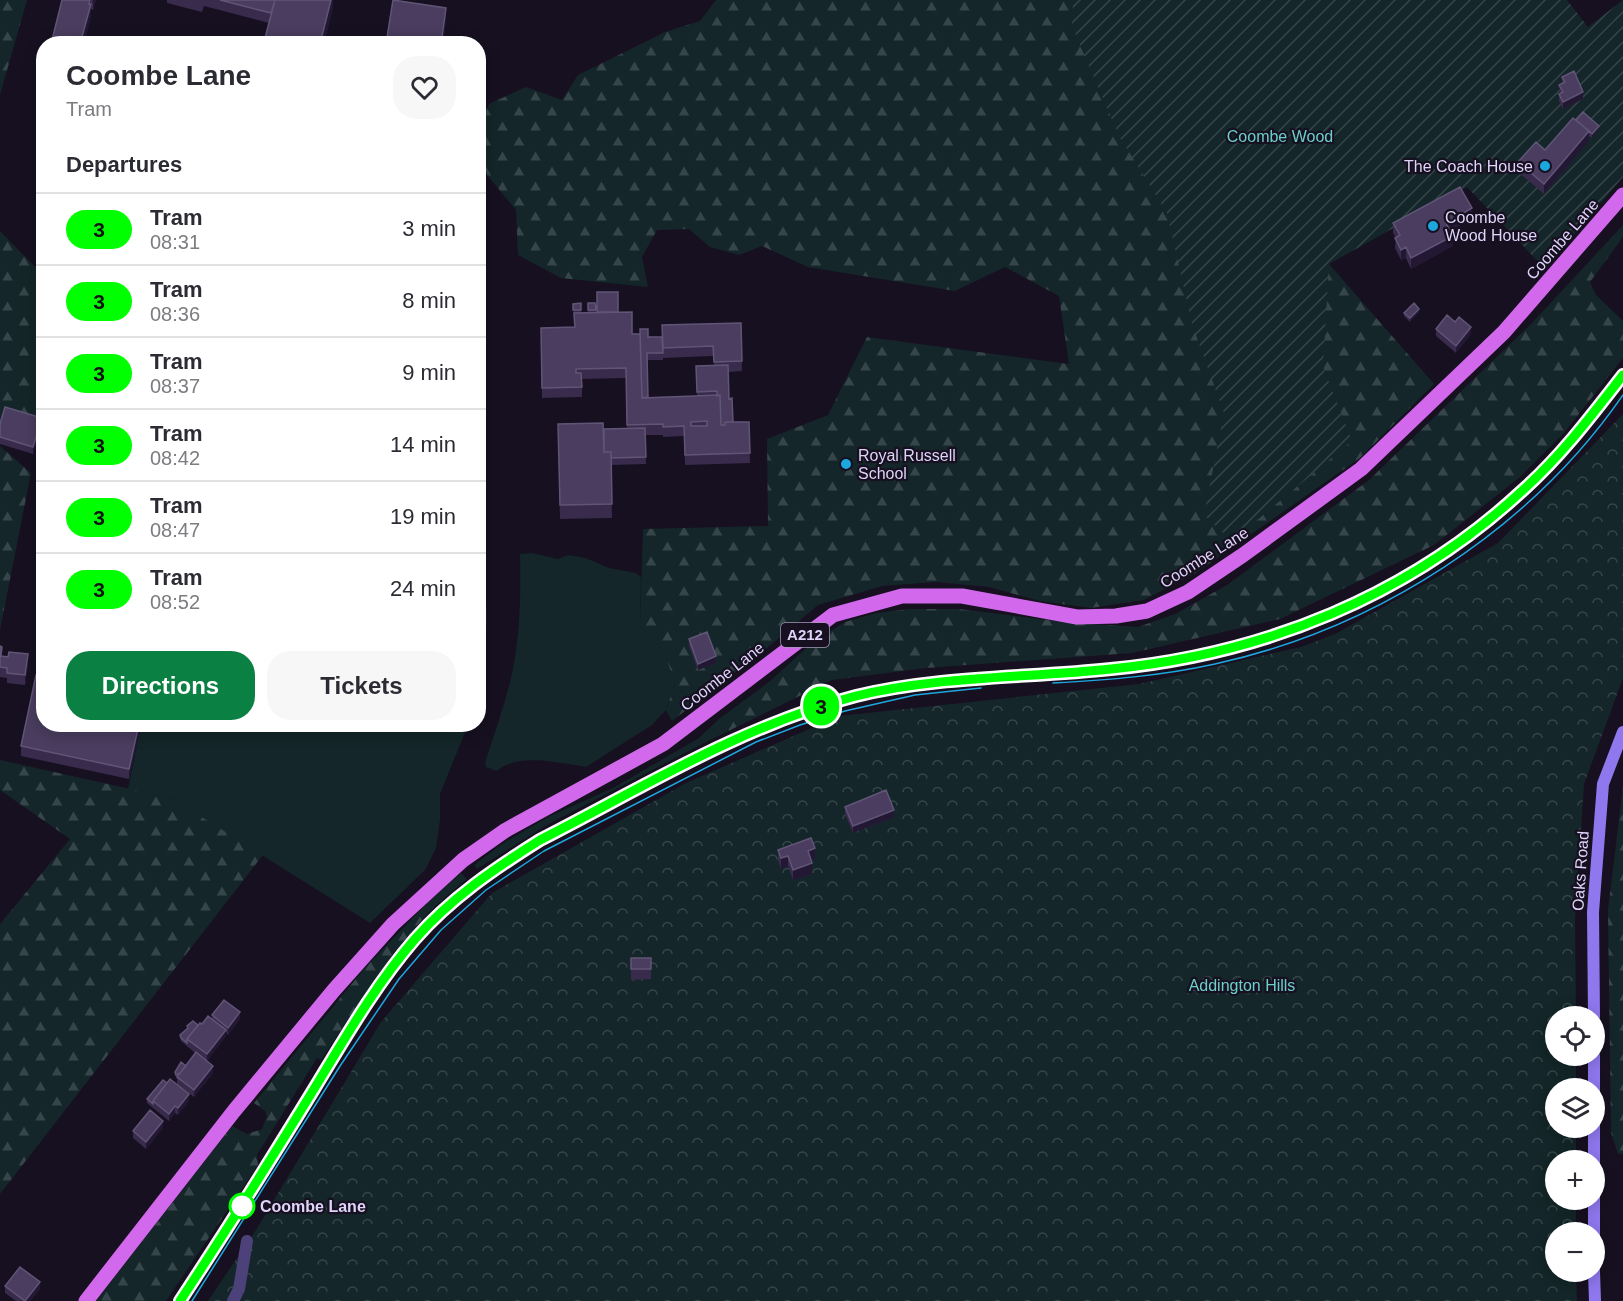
<!DOCTYPE html>
<html lang="en">
<head>
<meta charset="utf-8">
<style>
  :root { --surface:#fff; --page:#f7f7f7; --text:#2b2b33; --muted:#7c7c81; --line:#e1e1e2; --accent:#0b8043 }
  body { margin:0; font-family:Arial,sans-serif; background:var(--page); color:var(--text); height:100vh; display:flex; flex-direction:column; font-size:22px; white-space:nowrap }
  * { box-sizing:border-box; margin:0 }
  p { font-size:20px; color:var(--muted) }
  .icon { flex:none; width:33px; height:33px; fill:none; stroke:currentColor; stroke-width:2; stroke-linecap:round; stroke-linejoin:round }
  .map { position:relative; flex:1; overflow:hidden }
  .details { position:absolute; left:36px; top:36px; width:450px; height:696px; display:flex; flex-direction:column; background:var(--surface); border-radius:24px; box-shadow:0 3px 15px #0003 }
  .details>* { flex:none }
  .badge { padding:0 12px; border-radius:20px; font-size:21px; line-height:39px }
  .tools { position:absolute; left:1545px; top:1006px; display:grid; gap:12px }
  .tools a { display:grid; place-items:center; width:60px; height:60px; border-radius:50%; background:var(--surface); box-shadow:0 3px 15px #0003; font-size:30px }
  .map>.badge { position:absolute; translate:-50% -50%; box-shadow:0 0 0 3px #fff }
  h2 { padding:0 30px; font-size:22px; line-height:54px }
  .round { display:grid; place-items:center; flex:none; width:63px; height:63px; border-radius:24px; background:var(--page) }
  .head { display:flex; align-items:center; justify-content:space-between; height:102px; padding:0 30px }
  h1 { font-size:28px; font-weight:600; line-height:45px }
  .button { display:flex; gap:12px; margin-top:auto; padding:12px 30px }
  .button a { flex:1; height:69px; border-radius:24px; background:var(--accent); color:#fff; font-size:24px; font-weight:600; line-height:69px; text-align:center }
  .button a+a { background:var(--page); color:var(--text) }
  ul { padding:0; list-style:none }
  li { display:flex; align-items:center; gap:18px; height:72px; padding:0 30px; border-top:2px solid var(--line) }
  li div { flex:1 }
  li b { display:block; font-size:22px }
  li em { font-style:normal }
  li .badge { min-width:66px; font-weight:700; text-align:center }
  .map>svg:first-child { display:block }
</style>
</head>
<body>
<div class="map">
<svg width="1623" height="1301" viewBox="0 0 1623 1301">
  <defs>
    <pattern id="forest-firs" width="22" height="20" patternUnits="userSpaceOnUse" patternTransform="scale(1.5)"><rect width="22" height="20" fill="#142629"/><path d="M5 1l3.5 6h-7zM16 11l3.5 6h-7z" fill="#364549"/></pattern>
    <pattern id="park-crowns" width="20" height="18" patternUnits="userSpaceOnUse" patternTransform="scale(1.5)"><rect width="20" height="18" fill="#142629"/><path d="M2 6a3 3 0 1 1 6 0M12 15a3 3 0 1 1 6 0" fill="none" stroke="#364549"/></pattern>
    <pattern id="garden-furrows" width="10" height="10" patternUnits="userSpaceOnUse" patternTransform="scale(1.5)"><rect width="10" height="10" fill="#142629"/><path d="M-1 1l2-2M0 10L10 0M9 11l2-2" fill="none" stroke="#364549"/></pattern>
  </defs>
  <rect width="100%" height="100%" fill="#161020"/>
  <path fill="#142629" d="M 532,553 L 558,559 L 568,555 L 586,558 L 609,568 L 636,573 L 641,577 L 640,626 L 664,651 L 675,684 L 666,710 L 652,725 L 586,767 C 560,763 518,752 497,771 L 486,767 L 485,762 C 494,735 504,707 511,678 C 520,638 521,596 520,554 Z
    M 479,590 C 495,603 482,654 479,673 Z
    M 141,725 L 468,725 L 440,794 L 440,820 L 436,848 L 425,870 L 370,923 L 171,798 L 128,789 Z
    M 699,738 L 704,743 L 547,825 L 477,869 L 474,865 L 505,842 L 550,816 L 613,788 Z
    M 461,873 L 467,879 L 434,907 L 426,904 Z"/>
  <path fill="url(#forest-firs)" d="M 0,0 L 27,0 L 0,95 Z
    M 716,0 L 1466,0 L 1374,213 L 1329,264 L 1434,384 L 1360,458 L 1197,572 L 1144,600 L 1091,608 L 1040,601 L 989,587 L 936,582 L 882,586 L 818,605 L 767,648 L 672,721 L 666,710 L 675,684 L 664,651 L 640,626 L 643,529 L 768,526 L 767,439 L 828,415 L 867,337 L 1069,364 L 1059,296 L 1005,267 L 955,291 L 808,267 L 762,246 L 739,255 L 710,247 L 689,229 L 657,230 L 642,257 L 648,287 L 561,278 L 518,255 L 516,210 L 487,175 L 479,149 L 478,130 L 489,104 L 526,87 L 562,100 L 578,75 L 665,32 L 700,21 Z
    M 1623,225 L 1623,237 L 1590,282 L 1596,295 L 1623,321 L 1623,358 L 1564,433 L 1520,477 L 1434,545 L 1280,619 L 1132,653 L 926,668 L 832,680 L 704,743 L 699,738 L 719,719 L 769,682 L 812,643 L 845,622 L 876,613 L 909,609 L 959,609 L 1064,622 L 1138,627 L 1175,614 L 1227,585 L 1369,480 L 1532,323 Z
    M 0,231 L 44,276 L 43,418 L 5,414 L 0,431 Z
    M 0,446 L 31,473 L 0,630 Z
    M 0,760 L 171,798 L 263,855 L 0,1194 L 0,924 L 70,839 L 0,790 Z
    M 1623,786 L 1623,1154 L 1618,1154 L 1611,1133 L 1608,910 Z
    M 426,904 L 434,907 C 389,953 357,1007 321,1060 L 317,1058 L 257,1155 L 258,1165 L 166,1301 L 96,1301 L 232,1126 L 247,1134 L 262,1129 L 267,1116 L 265,1111 L 254,1103 L 364,969 Z"/>
  <path fill="url(#park-crowns)" d="M 1623,414 L 1623,678 L 1584,784 L 1575,919 L 1576,1017 L 1556,1017 L 1556,1056 L 1576,1056 L 1576,1089 L 1556,1089 L 1556,1128 L 1576,1128 L 1576,1161 L 1556,1161 L 1556,1200 L 1576,1200 L 1576,1233 L 1556,1233 L 1556,1272 L 1576,1272 L 1577,1301 L 208,1301 L 256,1230 L 381,1022 L 492,893 L 686,783 L 839,716 L 1139,684 L 1301,647 L 1335,634 L 1498,543 Z"/>
  <path fill="url(#garden-furrows)" d="M 1073,0 L 1567,0 L 1588,27 L 1623,0 L 1623,177 L 1545,269 L 1467,187 L 1329,264 L 1323,367 L 1352,441 L 1232,541 L 1204,515 L 1224,413 L 1192,324 L 1167,213 L 1119,136 L 1072,26 Z"/>
  <g fill="none" stroke-linecap="round" stroke-linejoin="round">
    <path stroke="#4d4179" stroke-width="12" d="M 233,1301 L 239,1289 L 247,1241"/>
    <path stroke="#8f77ee" stroke-width="12" d="M 1594,1017 L 1593,912 L 1603,784 L 1623,732
      M 1594,1056 L 1594,1270
      M 1594,1272 L 1595,1301"/>
    <path stroke="#d269ec" stroke-width="15" d="M 86,1301 L 234,1111 L 334,990 L 393,924 L 463,860 L 506,830 L 663,744 L 833,615 L 902,596 L 962,596 L 1077,617 L 1116,616 L 1147,611 L 1188,592 L 1243,555 L 1361,469 L 1504,332 L 1623,195"/>
    <path stroke="#1ca8de" stroke-width="1.5" d="M 1053,683 C 1107,680 1161,676 1215,664 C 1375,629 1529,531 1623,395
      M 180,1301 C 226,1231 270,1161 314,1089 C 345,1038 376,984 416,939 C 451,898 494,869 540,840 C 642,788 743,724 856,696 C 938,675 1026,678 1111,669 C 1265,653 1408,597 1523,490 C 1561,456 1592,415 1623,375
      M 192,1301 L 340,1066 L 399,979 L 441,930 L 486,890 L 544,851 L 756,742 L 800,725 L 845,711 L 915,695 L 981,688"/>
  </g>
  <path fill="#382b4c" fill-rule="evenodd" d="M 62,0 L 96,0 L 93,10 L 91,9 L 91,18 Z
    M 167,0 L 333,0 L 333,7 L 324,44 L 265,44 L 265,38 L 269,23 L 204,6 L 202,12 L 167,3 Z
    M 1562,77 L 1583,99 L 1563,109 L 1559,101 L 1559,94 L 1560,93 L 1559,85 L 1562,84 Z
    M 1576,120 L 1599,129 L 1592,138 L 1589,135 L 1589,141 L 1544,194 L 1518,172 L 1518,162 L 1545,150 Z
    M 1472,219 L 1450,231 L 1453,246 L 1411,269 L 1406,258 L 1401,260 L 1395,248 L 1396,238 L 1393,233 L 1393,223 Z
    M 581,303 L 581,313 L 588,313 L 588,303 L 595,303 L 596,312 L 618,312 L 632,334 L 648,337 L 662,337 L 741,323 L 742,371 L 728,372 L 729,399 L 733,422 L 749,422 L 750,463 L 685,465 L 684,436 L 663,437 L 663,435 L 645,435 L 646,464 L 611,465 L 612,518 L 560,519 L 558,437 L 604,429 L 627,429 L 626,378 L 582,379 L 582,397 L 542,398 L 541,328 L 574,327 L 573,304 ZM 713,356 L 714,365 L 696,366 L 697,396 L 648,397 L 647,360 L 663,360 L 663,358 Z
    M 1419,312 L 1410,322 L 1404,316 L 1404,313 Z
    M 1436,329 L 1471,334 L 1456,353 L 1436,336 Z
    M 0,424 L 42,425 L 33,454 L 0,444 Z
    M 44,485 L 44,514 L 40,513 L 40,499 Z
    M 689,639 L 716,663 L 698,670 L 689,646 Z
    M 0,646 L 2,656 L 28,664 L 25,685 L 7,683 L 7,678 L 0,677 Z
    M 44,724 L 141,724 L 129,779 L 21,756 L 21,746 Z
    M 845,807 L 894,817 L 853,833 L 845,814 Z
    M 778,850 L 815,859 L 811,860 L 812,874 L 793,880 L 788,866 L 781,869 L 778,860 Z
    M 631,958 L 651,958 L 651,979 L 631,980 Z
    M 212,1015 L 240,1019 L 228,1035 L 226,1032 L 226,1036 L 207,1061 L 213,1073 L 194,1097 L 177,1084 L 177,1078 L 175,1075 L 175,1072 L 186,1066 L 195,1053 L 181,1041 L 180,1035 L 198,1025 L 202,1024 L 212,1020 Z
    M 147,1099 L 189,1101 L 178,1115 L 175,1113 L 169,1121 L 147,1103 Z
    M 163,1128 L 146,1149 L 133,1138 L 133,1131 Z
    M 5,1286 L 40,1289 L 30,1301 L 16,1301 L 5,1293 Z"/>
  <path fill="#231833" d="M 90,0 L 91,0 L 91,18 L 84,44 L 80,44 Z
    M 93,0 L 96,0 L 93,10 Z
    M 331,0 L 333,0 L 333,7 L 324,44 L 320,44 Z
    M 446,8 L 446,22 L 443,44 L 441,44 Z
    M 1583,92 L 1583,99 L 1563,109 L 1563,102 Z
    M 1599,126 L 1599,129 L 1592,138 L 1592,134 Z
    M 1589,131 L 1589,141 L 1544,194 L 1544,184 Z
    M 1472,208 L 1472,219 L 1446,233 L 1446,223 Z
    M 1453,236 L 1453,246 L 1411,269 L 1411,258 Z
    M 1406,247 L 1406,258 L 1401,260 L 1401,250 Z
    M 1419,309 L 1419,312 L 1410,322 L 1410,318 Z
    M 1471,327 L 1471,334 L 1456,353 L 1456,346 Z
    M 42,418 L 42,425 L 33,454 L 33,447 Z
    M 28,654 L 28,664 L 25,685 L 25,675 Z
    M 716,656 L 716,663 L 698,670 L 698,664 Z
    M 139,724 L 141,724 L 129,779 L 129,769 Z
    M 894,810 L 894,817 L 853,833 L 853,826 Z
    M 815,848 L 815,859 L 808,861 L 808,851 Z
    M 788,856 L 788,866 L 781,869 L 781,858 Z
    M 812,863 L 812,874 L 793,880 L 793,870 Z
    M 240,1012 L 240,1019 L 228,1035 L 228,1028 Z
    M 226,1030 L 226,1036 L 207,1061 L 207,1054 Z
    M 213,1066 L 213,1073 L 194,1097 L 194,1090 Z
    M 189,1094 L 189,1101 L 178,1115 L 178,1108 Z
    M 175,1106 L 175,1113 L 169,1121 L 169,1114 Z
    M 163,1121 L 163,1128 L 146,1149 L 146,1142 Z
    M 40,1282 L 40,1289 L 30,1301 L 25,1301 Z"/>
  <path fill="#4a3d5f" stroke="#615577" stroke-width="1.5" fill-rule="evenodd" d="M 62,0 L 90,0 L 89,4 L 91,4 L 80,44 L 51,44 Z
    M 220,0 L 275,0 L 271,13 Z
    M 275,0 L 331,0 L 320,44 L 286,44 L 265,38 Z
    M 393,0 L 446,8 L 441,44 L 386,44 Z
    M 1574,71 L 1583,92 L 1563,102 L 1559,94 L 1563,92 L 1559,85 L 1565,82 L 1562,77 Z
    M 1583,112 L 1599,126 L 1592,134 L 1576,120 Z
    M 1573,118 L 1589,131 L 1544,184 L 1518,162 L 1536,142 L 1545,150 Z
    M 1460,187 L 1472,208 L 1446,223 L 1453,236 L 1411,258 L 1406,247 L 1401,250 L 1395,238 L 1400,235 L 1393,223 Z
    M 597,292 L 618,292 L 618,312 L 597,312 Z
    M 581,303 L 581,310 L 573,310 L 573,304 Z
    M 588,303 L 595,303 L 596,310 L 588,310 Z
    M 1414,303 L 1419,309 L 1410,318 L 1404,313 Z
    M 632,312 L 632,334 L 640,334 L 642,398 L 720,395 L 721,425 L 725,425 L 725,422 L 749,422 L 750,453 L 685,455 L 684,426 L 663,427 L 663,424 L 627,425 L 626,368 L 576,369 L 576,373 L 581,373 L 582,387 L 542,388 L 541,328 L 575,327 L 574,313 ZM 707,421 L 707,426 L 691,426 L 691,422 Z
    M 1447,315 L 1455,322 L 1459,317 L 1471,327 L 1456,346 L 1436,329 Z
    M 741,323 L 742,361 L 714,362 L 713,346 L 663,348 L 662,325 Z
    M 640,329 L 648,329 L 648,337 L 662,337 L 663,353 L 647,353 L 648,397 L 642,398 Z
    M 728,365 L 729,399 L 732,398 L 733,422 L 725,422 L 725,425 L 721,425 L 720,395 L 717,396 L 717,391 L 697,392 L 696,366 Z
    M 5,407 L 42,418 L 33,447 L 0,437 L 0,424 Z
    M 603,423 L 604,452 L 611,452 L 612,504 L 560,505 L 558,424 Z
    M 645,428 L 646,457 L 611,458 L 611,452 L 604,452 L 604,429 Z
    M 44,485 L 44,500 L 40,499 Z
    M 707,632 L 716,656 L 698,664 L 689,639 Z
    M 0,646 L 2,647 L 1,656 L 8,657 L 9,652 L 28,654 L 25,675 L 7,673 L 7,668 L 0,667 Z
    M 36,675 L 44,677 L 44,724 L 139,724 L 129,769 L 21,746 Z
    M 886,790 L 894,810 L 853,826 L 845,807 Z
    M 811,838 L 815,848 L 808,851 L 812,863 L 793,870 L 788,856 L 781,858 L 778,850 Z
    M 631,958 L 651,958 L 651,969 L 631,969 Z
    M 224,1000 L 240,1012 L 228,1028 L 212,1015 Z
    M 208,1016 L 226,1030 L 207,1054 L 187,1039 L 200,1023 L 202,1024 Z
    M 193,1021 L 198,1025 L 187,1039 L 187,1043 L 181,1038 L 180,1035 L 188,1028 L 187,1026 Z
    M 196,1052 L 213,1066 L 194,1090 L 177,1077 Z
    M 181,1062 L 186,1066 L 180,1073 L 176,1075 L 175,1072 Z
    M 170,1079 L 189,1094 L 178,1108 L 175,1106 L 169,1114 L 153,1101 Z
    M 163,1080 L 167,1083 L 153,1101 L 153,1104 L 147,1099 Z
    M 150,1110 L 163,1121 L 146,1142 L 133,1131 Z
    M 20,1267 L 40,1282 L 25,1301 L 5,1286 Z"/>
  <g fill="none" stroke-linecap="round" stroke-linejoin="round">
    <g stroke="#fff" stroke-width="14">
      <path id="line" d="M 180,1301 C 226,1231 270,1161 314,1089 C 345,1038 376,984 415,939 C 451,898 494,869 540,840 C 642,788 743,725 856,696 C 937,676 1027,678 1111,669 C 1265,654 1409,596 1523,490 C 1561,456 1592,415 1623,375"/>
    </g>
    <use href="#line" stroke="#0f0" stroke-width="9"/>
  </g>
  <g fill="#1ca8de" stroke="#161020" stroke-width="2">
    <circle cx="1545" cy="166" r="6"/>
    <circle cx="1433" cy="226" r="6"/>
    <circle cx="846" cy="464" r="6"/>
  </g>
  <circle fill="#fff" stroke="#0f0" stroke-width="3" cx="242" cy="1206" r="12"/>
  <g text-anchor="middle" stroke-width="4.5" stroke-linejoin="round" paint-order="stroke">
    <rect fill="#161020" stroke="#a399b9" stroke-width="1.5" x="781" y="623" width="48" height="24" rx="4.5"/>
    <g font-size="15" font-weight="bold" fill="#dfd4fa">
      <text x="805" y="640">A212</text>
    </g>
    <g font-size="16" fill="#6ad0c9" stroke="#161020">
      <text x="1280" y="142">Coombe Wood</text>
      <text x="1242" y="991">Addington Hills</text>
    </g>
    <g font-size="16" fill="#dfd4fa" stroke="#161020" text-anchor="start">
      <text x="1533" y="172" text-anchor="end">The Coach House</text>
      <text x="1445" y="223">Coombe<tspan x="1445" dy="18">Wood House</tspan></text>
      <text x="858" y="461">Royal Russell<tspan x="858" dy="18">School</tspan></text>
    </g>
    <g font-size="16" fill="#dfd4fa" stroke="#161020">
      <text transform="translate(1562 239) rotate(-49)" y="6">Coombe Lane</text>
      <text transform="translate(1204 557) rotate(-32)" y="6">Coombe Lane</text>
      <text transform="translate(722 676) rotate(-38)" y="6">Coombe Lane</text>
      <text transform="translate(1580 871) rotate(-86)" y="6">Oaks Road</text>
    </g>
    <g font-size="16" font-weight="bold" fill="#dfd4fa" stroke="#161020" text-anchor="start">
      <text x="260" y="1212">Coombe Lane</text>
    </g>
  </g>
</svg>
<div class="tools">
<a><svg class="icon" aria-label="locate" viewBox="0 0 24 24"><circle cx="12" cy="12" r="6"/><path d="M12 2v4M12 18v4M2 12h4M18 12h4"/></svg></a>
<a><svg class="icon" aria-label="layers" viewBox="0 0 24 24"><path d="M12 4l9 5-9 5-9-5zM3 14l9 5 9-5"/></svg></a>
<a>+</a>
<a>−</a>
</div>
<b class="badge" style="left:821px;top:706px;background:#0f0;color:#111">3</b>
<section class="details">
<div class="head"><div><h1>Coombe Lane</h1><p>Tram</p></div><a class="round"><svg class="icon" aria-label="heart" viewBox="0 0 24 24"><path d="M12 20l-8-8c-3-5 5-10 8-4 3-6 11-1 8 4z"/></svg></a></div>
<h2>Departures</h2>
<ul>
<li><span class="badge" style="background:#0f0;color:#111">3</span><div><b>Tram</b><p>08:31</p></div><em>3 min</em></li>
<li><span class="badge" style="background:#0f0;color:#111">3</span><div><b>Tram</b><p>08:36</p></div><em>8 min</em></li>
<li><span class="badge" style="background:#0f0;color:#111">3</span><div><b>Tram</b><p>08:37</p></div><em>9 min</em></li>
<li><span class="badge" style="background:#0f0;color:#111">3</span><div><b>Tram</b><p>08:42</p></div><em>14 min</em></li>
<li><span class="badge" style="background:#0f0;color:#111">3</span><div><b>Tram</b><p>08:47</p></div><em>19 min</em></li>
<li><span class="badge" style="background:#0f0;color:#111">3</span><div><b>Tram</b><p>08:52</p></div><em>24 min</em></li>
</ul>
<div class="button"><a>Directions</a><a>Tickets</a></div>
</section>
</div>
</body>
</html>
